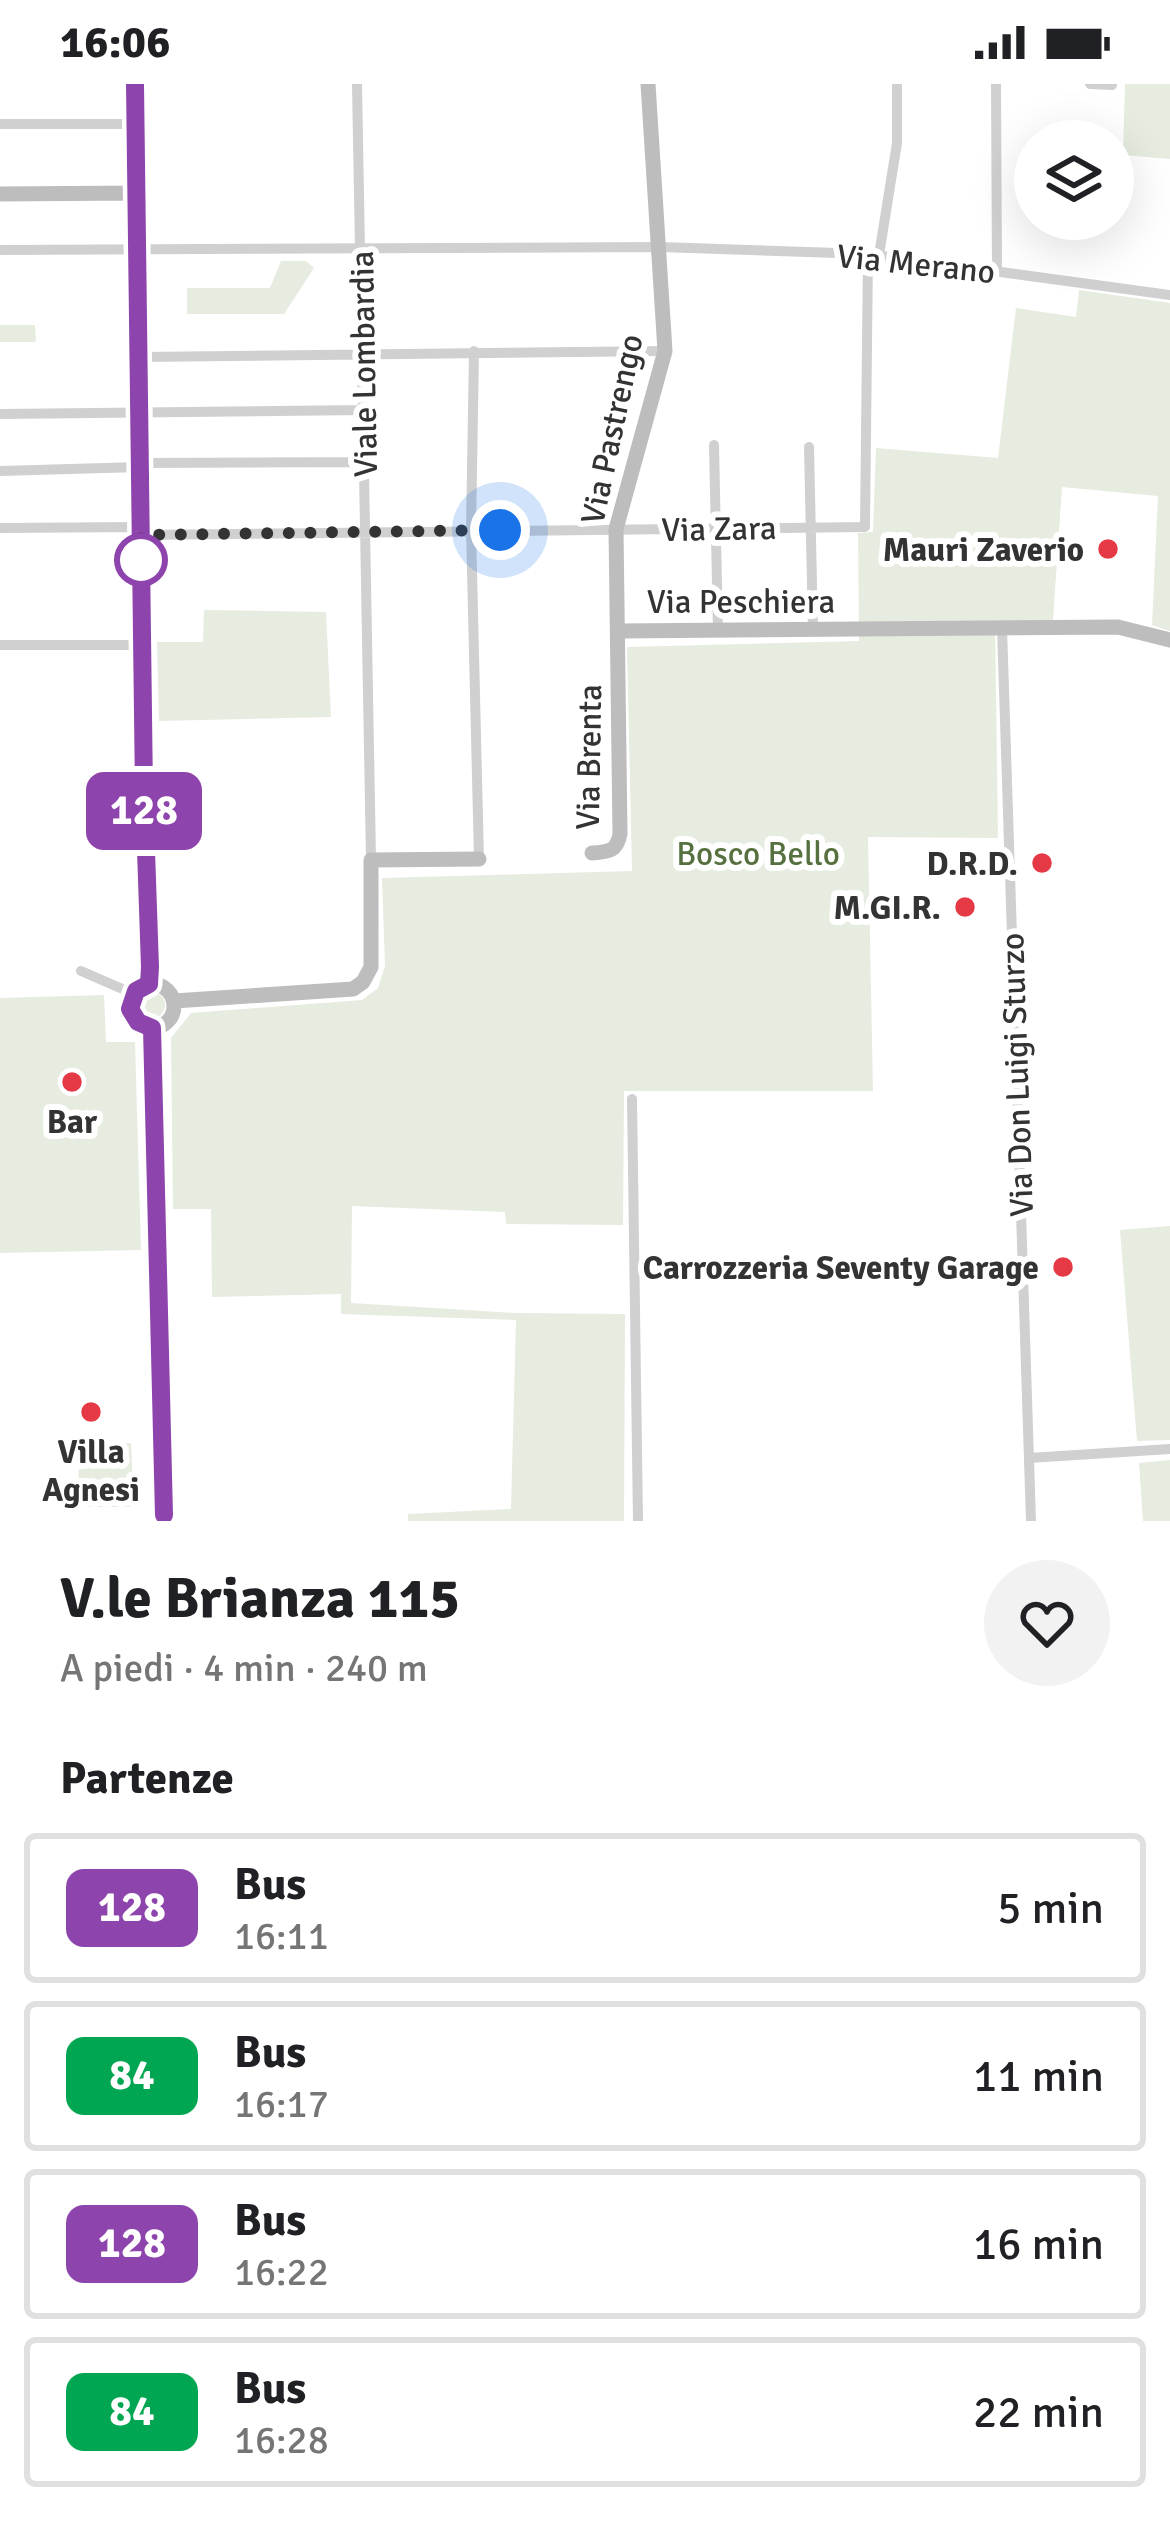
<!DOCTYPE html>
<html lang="it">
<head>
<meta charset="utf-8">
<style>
  :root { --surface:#fff; --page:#f2f2f2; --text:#202124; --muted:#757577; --line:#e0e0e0 }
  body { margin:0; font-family:Signika,sans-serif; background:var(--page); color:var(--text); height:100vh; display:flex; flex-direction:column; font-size:45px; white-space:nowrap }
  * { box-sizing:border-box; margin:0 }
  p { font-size:39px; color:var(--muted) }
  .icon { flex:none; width:66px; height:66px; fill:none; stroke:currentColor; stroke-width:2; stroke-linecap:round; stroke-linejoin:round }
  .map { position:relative; height:1437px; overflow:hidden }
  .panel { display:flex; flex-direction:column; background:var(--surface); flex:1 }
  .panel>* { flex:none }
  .badge { padding:0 24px; border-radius:18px; font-size:42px; line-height:78px }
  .tools { position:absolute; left:1014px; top:36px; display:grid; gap:24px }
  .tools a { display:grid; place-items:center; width:120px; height:120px; border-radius:50%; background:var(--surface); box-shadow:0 12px 48px #0002; font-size:60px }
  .you { position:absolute; width:60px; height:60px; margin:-30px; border:9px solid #fff; border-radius:50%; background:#1a73e8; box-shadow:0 0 0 18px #1a73e833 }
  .map>.badge { position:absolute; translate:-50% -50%; box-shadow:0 0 0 6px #fff }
  h2 { padding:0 60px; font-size:45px; line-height:108px }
  .round { display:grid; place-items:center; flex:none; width:126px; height:126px; border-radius:63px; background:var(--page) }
  .overview { display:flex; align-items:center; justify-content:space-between; height:204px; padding:0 60px }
  h1 { font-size:57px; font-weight:700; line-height:90px }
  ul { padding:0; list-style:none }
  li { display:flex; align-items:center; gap:36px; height:150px; margin:0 24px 18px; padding:0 36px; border:6px solid var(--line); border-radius:12px }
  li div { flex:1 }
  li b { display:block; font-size:45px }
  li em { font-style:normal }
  li .badge { min-width:132px; font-weight:700; text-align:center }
  .status { display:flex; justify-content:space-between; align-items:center; height:84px; padding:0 60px; background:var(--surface); direction:ltr }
  .status svg { height:33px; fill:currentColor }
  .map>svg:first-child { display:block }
</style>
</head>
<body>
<div class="status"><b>16:06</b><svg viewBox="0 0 49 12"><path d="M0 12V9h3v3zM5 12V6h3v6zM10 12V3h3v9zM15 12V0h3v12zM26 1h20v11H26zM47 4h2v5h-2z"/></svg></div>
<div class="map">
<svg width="1170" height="1437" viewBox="0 0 1170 1437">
  <rect width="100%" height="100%" fill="#fff"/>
  <path fill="#e6ecdf" d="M 1125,0 L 1170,0 L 1170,75 L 1123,71 Z
    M 281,177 L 306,177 L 314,184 L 284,230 L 187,230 L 187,204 L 270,204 Z
    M 1079,206 L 1170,219 L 1170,547 L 1152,541 L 1158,412 L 1062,403 L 1053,536 L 995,539 L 998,754 L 868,753 L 873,1007 L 624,1007 L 623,1141 L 506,1140 L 505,1128 L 352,1122 L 351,1219 L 516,1229 L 625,1230 L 624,1437 L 408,1437 L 408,1430 L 511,1425 L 516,1236 L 341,1230 L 341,1210 L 212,1213 L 211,1125 L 173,1125 L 171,954 L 191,929 L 362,916 L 378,904 L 385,882 L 382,794 L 632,787 L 627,563 L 859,557 L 858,449 L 873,448 L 876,364 L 998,374 L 1016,224 L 1076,233 Z
    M 0,241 L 35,241 L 36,258 L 0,258 Z
    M 204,526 L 326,528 L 331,633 L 159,637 L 157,558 L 203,558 Z
    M139 921a13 13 0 1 1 26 0a13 13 0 1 1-26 0Z
    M 104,911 L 106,958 L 135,958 L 141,1166 L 0,1169 L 0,914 Z
    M 1170,1142 L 1170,1356 L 1137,1357 L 1120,1146 Z
    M 131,1359 L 134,1423 L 78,1423 L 79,1367 L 85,1360 Z
    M 1170,1376 L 1170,1437 L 1143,1437 L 1139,1379 Z"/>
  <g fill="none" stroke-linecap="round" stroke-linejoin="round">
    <path stroke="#d0d0d0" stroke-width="10" d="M 357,0 L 371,776
      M 996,0 L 997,188
      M 1090,0 L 1112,1
      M 0,40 L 136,40
      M 0,166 L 660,163 L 868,170 L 1170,211
      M 879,171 L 897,59 L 897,0
      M 474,267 L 471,446 L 479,775
      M 139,273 L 665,267
      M 0,330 L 363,326
      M 714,361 L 718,547
      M 809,363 L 813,546
      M 140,379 L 365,378
      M 0,387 L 140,383
      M 0,444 L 141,443
      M 141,451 L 865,443 L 868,170
      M 1002,544 L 1031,1437
      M 0,561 L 142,561
      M 81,887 L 134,910
      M 632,1015 L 638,1437
      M 1029,1374 L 1170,1365"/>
    <path stroke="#bdbdbd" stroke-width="15" d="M 135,0 L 149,900
      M 0,110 L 137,109
      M 619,547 L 1118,543 L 1170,556
      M 592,769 C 609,768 617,767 620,750 L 616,445 L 665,267 L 648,0
      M130 922a22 22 0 1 1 44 0a22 22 0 1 1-44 0Z
      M 174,917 L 353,905 L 363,898 L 371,883 L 371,776 L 479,775
      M 152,944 L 165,1437"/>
  </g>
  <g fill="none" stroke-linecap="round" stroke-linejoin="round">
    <g stroke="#fff" stroke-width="27">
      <path id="line" d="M 135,0 L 144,708 L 150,883 L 149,900 L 136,907 L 130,925 L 138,938 L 152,944 L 164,1431"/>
    </g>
    <use href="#line" stroke="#8e44ad" stroke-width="18"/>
    <path stroke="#333" stroke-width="12" stroke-dasharray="0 21.6" d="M 141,476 L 141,451 L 500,446"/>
  </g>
  <g fill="#e63946" stroke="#fff" stroke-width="4.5">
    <circle cx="1108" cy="465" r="12"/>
    <circle cx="1042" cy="779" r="12"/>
    <circle cx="965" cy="823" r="12"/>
    <circle cx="72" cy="998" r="12"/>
    <circle cx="1063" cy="1183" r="12"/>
    <circle cx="91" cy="1328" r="12"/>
  </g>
  <circle fill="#fff" stroke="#8e44ad" stroke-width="6" cx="141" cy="476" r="24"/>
  <g text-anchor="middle" stroke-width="12" stroke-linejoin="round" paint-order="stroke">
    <g font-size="33" fill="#333" stroke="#fff">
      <text transform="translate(916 179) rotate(6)" y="12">Via Merano</text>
      <text transform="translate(363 280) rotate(-91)" y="12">Viale Lombardia</text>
      <text transform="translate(611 345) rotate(-78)" y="12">Via Pastrengo</text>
      <text transform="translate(719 444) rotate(-1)" y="12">Via Zara</text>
      <text x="741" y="529">Via Peschiera</text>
      <text transform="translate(588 673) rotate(-89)" y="12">Via Brenta</text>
      <text transform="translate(1016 991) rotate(-92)" y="12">Via Don Luigi Sturzo</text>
    </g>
    <g font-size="33" font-weight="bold" fill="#333" stroke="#fff" text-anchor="end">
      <text x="1084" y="477">Mauri Zaverio</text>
      <text x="1018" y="791">D.R.D.</text>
      <text x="941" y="835">M.GI.R.</text>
      <text x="72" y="1049" text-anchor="middle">Bar</text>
      <text x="1039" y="1195">Carrozzeria Seventy Garage</text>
      <text x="91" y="1379" text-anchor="middle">Villa<tspan x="91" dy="38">Agnesi</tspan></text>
    </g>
    <g font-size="33" fill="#56703f" stroke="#fff">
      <text x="758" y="781">Bosco Bello</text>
    </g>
  </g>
</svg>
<div class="tools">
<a><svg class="icon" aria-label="layers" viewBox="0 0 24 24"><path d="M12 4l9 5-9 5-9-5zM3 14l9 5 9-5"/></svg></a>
</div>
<div class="you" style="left:500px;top:446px"></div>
<b class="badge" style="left:144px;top:727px;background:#8e44ad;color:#fff">128</b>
</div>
<section class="panel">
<div class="overview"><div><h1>V.le Brianza 115</h1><p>A piedi · 4 min · 240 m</p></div><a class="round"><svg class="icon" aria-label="heart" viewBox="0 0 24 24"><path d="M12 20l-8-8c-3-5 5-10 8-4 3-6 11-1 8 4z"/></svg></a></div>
<h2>Partenze</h2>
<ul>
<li><span class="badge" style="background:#8e44ad;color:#fff">128</span><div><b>Bus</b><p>16:11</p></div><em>5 min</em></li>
<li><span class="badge" style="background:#00a651;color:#fff">84</span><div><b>Bus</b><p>16:17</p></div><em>11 min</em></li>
<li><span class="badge" style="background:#8e44ad;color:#fff">128</span><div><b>Bus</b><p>16:22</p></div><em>16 min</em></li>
<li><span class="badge" style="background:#00a651;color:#fff">84</span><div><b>Bus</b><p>16:28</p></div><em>22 min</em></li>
</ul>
</section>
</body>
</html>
